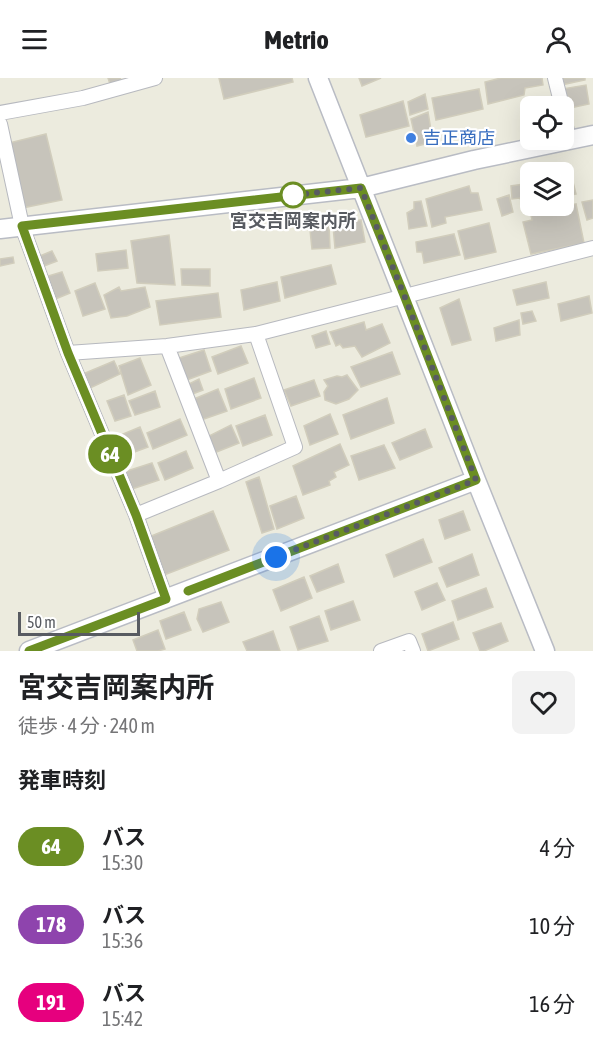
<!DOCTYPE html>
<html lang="ja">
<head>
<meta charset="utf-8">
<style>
  :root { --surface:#fff; --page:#f2f2f2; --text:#202124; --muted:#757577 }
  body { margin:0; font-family:"Asap Condensed","Noto Sans JP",sans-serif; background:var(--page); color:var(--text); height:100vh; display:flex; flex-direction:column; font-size:22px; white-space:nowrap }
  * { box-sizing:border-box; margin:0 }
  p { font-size:20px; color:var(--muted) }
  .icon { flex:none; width:33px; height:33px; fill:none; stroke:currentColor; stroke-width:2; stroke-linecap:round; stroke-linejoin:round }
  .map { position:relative; height:573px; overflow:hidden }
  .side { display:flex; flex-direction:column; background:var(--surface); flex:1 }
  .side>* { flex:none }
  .badge { padding:0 12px; border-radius:20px; font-size:21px; line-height:39px }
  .buttons { position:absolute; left:520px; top:18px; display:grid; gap:12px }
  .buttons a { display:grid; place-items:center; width:54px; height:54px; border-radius:9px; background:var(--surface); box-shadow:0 6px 24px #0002; font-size:30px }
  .scale { position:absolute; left:18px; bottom:15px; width:122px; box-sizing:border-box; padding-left:6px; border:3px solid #585b61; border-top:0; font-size:16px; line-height:21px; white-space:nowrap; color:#585b61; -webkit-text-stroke:4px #fff; paint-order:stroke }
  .you { position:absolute; width:30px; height:30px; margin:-15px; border:4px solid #fff; border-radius:50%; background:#1a73e8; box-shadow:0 0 0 9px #1a73e833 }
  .map>.badge { position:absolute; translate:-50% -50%; box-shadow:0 0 0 3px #fff }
  h2 { padding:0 18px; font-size:22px; line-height:54px }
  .round { display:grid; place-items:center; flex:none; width:63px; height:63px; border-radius:9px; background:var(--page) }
  .summary { display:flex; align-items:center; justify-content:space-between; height:102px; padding:0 18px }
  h1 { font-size:28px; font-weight:700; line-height:45px }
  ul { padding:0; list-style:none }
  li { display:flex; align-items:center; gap:18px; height:78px; padding:0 18px }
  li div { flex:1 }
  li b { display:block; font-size:22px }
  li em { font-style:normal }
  li .badge { min-width:66px; font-weight:700; text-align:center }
  header { display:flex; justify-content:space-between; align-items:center; height:78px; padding:0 18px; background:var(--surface); font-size:27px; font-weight:700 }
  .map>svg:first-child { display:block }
</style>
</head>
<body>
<header><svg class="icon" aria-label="menu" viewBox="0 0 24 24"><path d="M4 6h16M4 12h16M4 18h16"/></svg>Metrio<svg class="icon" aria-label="person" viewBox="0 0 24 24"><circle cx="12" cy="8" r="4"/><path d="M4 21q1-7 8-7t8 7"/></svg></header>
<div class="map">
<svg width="593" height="573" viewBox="0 0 593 573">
  <rect width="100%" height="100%" fill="#ecebde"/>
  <path fill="#c7c4bb" stroke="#d1cdbc" stroke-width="1.5" d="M 108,0 L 120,0 L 121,2 L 110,6 Z
    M 219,0 L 292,0 L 293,4 L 224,21 Z
    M 359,0 L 381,0 L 362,8 Z
    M 501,0 L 542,0 L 543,7 L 525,10 L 524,17 L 488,26 L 485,4 Z
    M 560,0 L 585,0 L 585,2 L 561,7 Z
    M 586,7 L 589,26 L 565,31 L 562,11 Z
    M 479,11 L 483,31 L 436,42 L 432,20 Z
    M 425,16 L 428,31 L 410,37 L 408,24 Z
    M 403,23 L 409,48 L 366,59 L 360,37 Z
    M 428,34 L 433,64 L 417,68 L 411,41 Z
    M 46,56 L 62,122 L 22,130 L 9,65 Z
    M 569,88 L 576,116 L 564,119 L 564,94 L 539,94 Z
    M 531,96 L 531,127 L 523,129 L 520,120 L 512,121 L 511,108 L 531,105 Z
    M 469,108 L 471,115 L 478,115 L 482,132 L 445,139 L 446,145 L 432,149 L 426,121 Z
    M 509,117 L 513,134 L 502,138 L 497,121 Z
    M 593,122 L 593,140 L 587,142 L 582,124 Z
    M 421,123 L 427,148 L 409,151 L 407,135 L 414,131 L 414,124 Z
    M 576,126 L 584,165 L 531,176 L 523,144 L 532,142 L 531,137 Z
    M 361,142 L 365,164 L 335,170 L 333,148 Z
    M 489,145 L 496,174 L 465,181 L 458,153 Z
    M 329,148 L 330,170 L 312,171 L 310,152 Z
    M 454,156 L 460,177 L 424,185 L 422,174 L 417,174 L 416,164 Z
    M 169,157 L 175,207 L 137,205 L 131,163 Z
    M 126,172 L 128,190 L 98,193 L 96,176 Z
    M 52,173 L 57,183 L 44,188 L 40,178 Z
    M 13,179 L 14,185 L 0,188 L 0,181 Z
    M 331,187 L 336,206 L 285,220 L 281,199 Z
    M 181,191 L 210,191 L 210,208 L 182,207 Z
    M 62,194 L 70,215 L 53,222 L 45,199 Z
    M 277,204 L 280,223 L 244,232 L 241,212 Z
    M 546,204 L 549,220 L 517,227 L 513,212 Z
    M 95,205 L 105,231 L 83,238 L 75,213 Z
    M 119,209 L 121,213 L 145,209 L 150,229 L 127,238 L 111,240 L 104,217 Z
    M 218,215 L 221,239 L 160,247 L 156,223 Z
    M 589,218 L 592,235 L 561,243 L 558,226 Z
    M 459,221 L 471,262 L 452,267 L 440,230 Z
    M 532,233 L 536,243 L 523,246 L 521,235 Z
    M 519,242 L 520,257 L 496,263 L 494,250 Z
    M 364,244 L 366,252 L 382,246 L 390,265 L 362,279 L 355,268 L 343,270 L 340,266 L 336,268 L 330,254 Z
    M 326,253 L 330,266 L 316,270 L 312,258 Z
    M 241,268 L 248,285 L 218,296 L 212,279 Z
    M 204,272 L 211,293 L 184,303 L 179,280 Z
    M 392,274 L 400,296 L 361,309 L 351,289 Z
    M 140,280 L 151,307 L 128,317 L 119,288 Z
    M 114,283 L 120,296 L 88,311 L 83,296 Z
    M 347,297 L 358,312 L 349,321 L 336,326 L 325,322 L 324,314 L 328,308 L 324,302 L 337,298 L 342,299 Z
    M 254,300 L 261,320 L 231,331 L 225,311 Z
    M 199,301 L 203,312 L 190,317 L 187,307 Z
    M 314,302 L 320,318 L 291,328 L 284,312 Z
    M 218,311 L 227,333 L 201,342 L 194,321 Z
    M 155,313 L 160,329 L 135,337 L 129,323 Z
    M 124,317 L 131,338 L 115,343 L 107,323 Z
    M 387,320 L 394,345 L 351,361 L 343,337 Z
    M 330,336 L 338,356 L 310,367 L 304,348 Z
    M 265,337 L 272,357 L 243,368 L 236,348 Z
    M 180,341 L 187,357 L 153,371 L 147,355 Z
    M 231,347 L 239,365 L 214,375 L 207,359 Z
    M 140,349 L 148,369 L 121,379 L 116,359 Z
    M 425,351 L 432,369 L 400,382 L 392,365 Z
    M 340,366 L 349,387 L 334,394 L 336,399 L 329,403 L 330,407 L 303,417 L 293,388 Z
    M 384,367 L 395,390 L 359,402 L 351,378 Z
    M 186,373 L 193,390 L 165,402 L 158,385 Z
    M 152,385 L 159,402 L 129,412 L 124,394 Z
    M 259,399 L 274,451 L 262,455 L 246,404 Z
    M 296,418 L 304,440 L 277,451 L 270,428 Z
    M 213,433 L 229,472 L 164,497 L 149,459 Z
    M 463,433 L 470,452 L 445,461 L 439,442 Z
    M 423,461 L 432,484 L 394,499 L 386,477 Z
    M 472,476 L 479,497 L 447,509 L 439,490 Z
    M 338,486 L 344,504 L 317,514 L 310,498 Z
    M 304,499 L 312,520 L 281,533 L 273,512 Z
    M 437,505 L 445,522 L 422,532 L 415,514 Z
    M 486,510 L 493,529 L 458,542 L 452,523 Z
    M 353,523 L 360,542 L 331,552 L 325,533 Z
    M 221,524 L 229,544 L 203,554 L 197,541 L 199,531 Z
    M 184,534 L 191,552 L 166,561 L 160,543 Z
    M 319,538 L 328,563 L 298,572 L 290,549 Z
    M 453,544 L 459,561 L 428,573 L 422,556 Z
    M 501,545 L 508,563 L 484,573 L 480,573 L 473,555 Z
    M 158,552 L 165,571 L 158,573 L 137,573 L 133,562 Z
    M 273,553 L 280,573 L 247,573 L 243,564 Z"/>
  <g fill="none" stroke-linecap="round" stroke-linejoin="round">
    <g stroke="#b7b9bf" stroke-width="16">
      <path id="street" d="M 555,0 L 562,28
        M 0,35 L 83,20 L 155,0
        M 564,39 L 569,62
        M 0,46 L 22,148 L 68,275 L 136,437 L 166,521
        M 167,268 L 219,403
        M 68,275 L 167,268 L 256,256 L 593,170
        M 136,437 L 219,403 L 295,369 L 256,256
        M 381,573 L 409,563 L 413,573"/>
    </g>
    <g stroke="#b9bcc4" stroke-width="21">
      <path id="secondary" d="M 318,0 L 476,402 L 545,573
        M 0,151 L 361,110 L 474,82 L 593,57
        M 29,573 L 476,402"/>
    </g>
    <use href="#street" stroke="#fff" stroke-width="14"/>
    <use href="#secondary" stroke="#fff" stroke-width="18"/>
  </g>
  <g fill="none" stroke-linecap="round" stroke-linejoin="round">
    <g stroke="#fff" stroke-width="14">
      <path id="line" d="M 29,573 L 166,521 L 136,437 L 68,275 L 22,148 L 361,110 L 404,217 L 476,402 L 188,513"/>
    </g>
    <use href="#line" stroke="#6b8e23" stroke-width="9"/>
    <path stroke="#585b61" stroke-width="6" stroke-dasharray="0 10.8" d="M 276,479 L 476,402 L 404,217 L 361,110 L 293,117"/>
  </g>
  <circle fill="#3f7fe0" stroke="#fff" stroke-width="2" cx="411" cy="60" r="6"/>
  <circle fill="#fff" stroke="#6b8e23" stroke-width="3" cx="293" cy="117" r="12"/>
  <g text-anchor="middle" stroke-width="4.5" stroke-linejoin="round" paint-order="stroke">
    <g font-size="18" fill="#366cbe" stroke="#fff" text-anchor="start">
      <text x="423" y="66">吉正商店</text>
    </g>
    <g font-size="18" font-weight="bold" fill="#585b61" stroke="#fff">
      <text x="293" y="149">宮交吉岡案内所</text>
    </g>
  </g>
</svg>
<div class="buttons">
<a><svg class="icon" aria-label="locate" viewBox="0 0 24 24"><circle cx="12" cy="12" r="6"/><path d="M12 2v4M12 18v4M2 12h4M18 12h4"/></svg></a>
<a><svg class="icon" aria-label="layers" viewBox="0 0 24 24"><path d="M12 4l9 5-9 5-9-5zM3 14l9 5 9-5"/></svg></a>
</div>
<div class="scale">50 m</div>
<div class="you" style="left:276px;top:479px"></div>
<b class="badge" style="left:110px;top:376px;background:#6b8e23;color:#fff">64</b>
</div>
<section class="side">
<div class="summary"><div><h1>宮交吉岡案内所</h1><p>徒歩 · 4 分 · 240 m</p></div><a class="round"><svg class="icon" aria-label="heart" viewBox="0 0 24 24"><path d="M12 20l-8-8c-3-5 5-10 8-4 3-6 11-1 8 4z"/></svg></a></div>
<h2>発車時刻</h2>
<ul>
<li><span class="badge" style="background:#6b8e23;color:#fff">64</span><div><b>バス</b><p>15:30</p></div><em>4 分</em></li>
<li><span class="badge" style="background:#8e44ad;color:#fff">178</span><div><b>バス</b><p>15:36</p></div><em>10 分</em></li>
<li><span class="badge" style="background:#e6007e;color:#fff">191</span><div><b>バス</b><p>15:42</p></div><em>16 分</em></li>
</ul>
</section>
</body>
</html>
